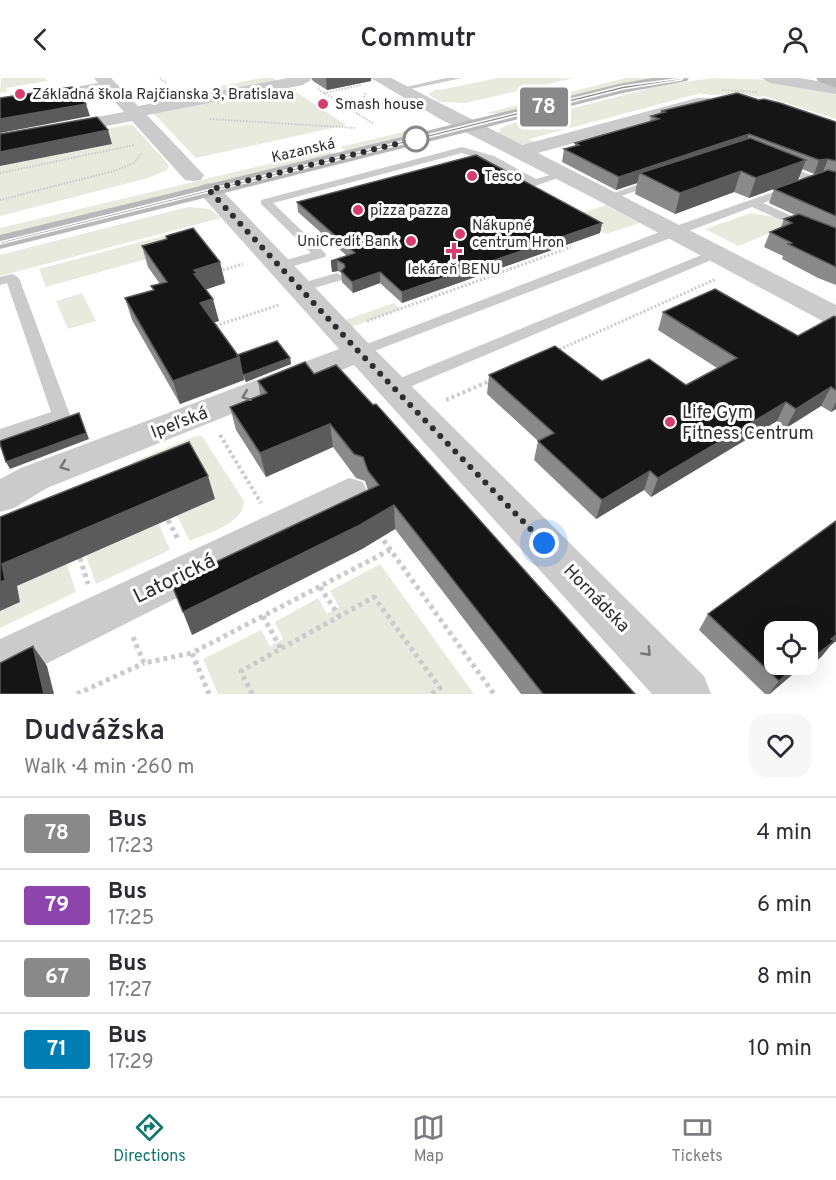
<!DOCTYPE html>
<html lang="en">
<head>
<meta charset="utf-8">
<style>
  :root { --surface:#fff; --page:#f7f7f7; --text:#2b2b33; --muted:#7c7c81; --line:#e1e1e2; --accent:#0f766e }
  body { margin:0; font-family:Overpass,sans-serif; background:var(--page); color:var(--text); height:100vh; display:flex; flex-direction:column; font-size:22px; white-space:nowrap }
  * { box-sizing:border-box; margin:0 }
  p { font-size:20px; color:var(--muted) }
  .icon { flex:none; width:33px; height:33px; fill:none; stroke:currentColor; stroke-width:2; stroke-linecap:round; stroke-linejoin:round }
  .map { position:relative; height:616px; overflow:hidden }
  .details { display:flex; flex-direction:column; background:var(--surface); flex:1 }
  .details>* { flex:none }
  .badge { padding:0 12px; border-radius:4px; font-size:21px; line-height:39px }
  .tools { position:absolute; left:764px; top:543px; display:grid; gap:12px }
  .tools a { display:grid; place-items:center; width:54px; height:54px; border-radius:12px; background:var(--surface); box-shadow:0 6px 24px #0002; font-size:30px }
  .you { position:absolute; width:30px; height:30px; margin:-15px; border:4px solid #fff; border-radius:50%; background:#1a73e8; box-shadow:0 0 0 9px #1a73e833 }
  .map>.badge { position:absolute; translate:-50% -50%; box-shadow:0 0 0 3px #fff }
  .round { display:grid; place-items:center; flex:none; width:63px; height:63px; border-radius:18px; background:var(--page) }
  .headline { display:flex; align-items:center; justify-content:space-between; height:102px; padding:0 24px }
  h1 { font-size:28px; font-weight:600; line-height:45px }
  ul { padding:0; list-style:none }
  li { display:flex; align-items:center; gap:18px; height:72px; padding:0 24px; border-top:2px solid var(--line) }
  li div { flex:1 }
  li b { display:block; font-size:22px }
  li em { font-style:normal }
  li .badge { min-width:66px; font-weight:700; text-align:center }
  header { display:flex; justify-content:space-between; align-items:center; height:78px; padding:0 24px; background:var(--surface); font-size:27px; font-weight:600 }
  .menu { display:flex; justify-content:space-around; align-items:center; height:84px; border-top:2px solid var(--line); background:var(--surface); font-size:16px; color:var(--muted) }
  .menu a { display:grid; justify-items:center; gap:3px }
  .menu .selected { color:var(--accent) }
  .map>svg:first-child { display:block }
</style>
</head>
<body>
<header><svg class="icon" aria-label="back" viewBox="0 0 24 24"><path d="M15 5l-7 7 7 7"/></svg>Commutr<svg class="icon" aria-label="person" viewBox="0 0 24 24"><circle cx="12" cy="8" r="4"/><path d="M4 21q1-7 8-7t8 7"/></svg></header>
<div class="map">
<svg width="836" height="616" viewBox="0 0 836 616">
  <rect width="100%" height="100%" fill="#fff"/>
  <path fill="#e7eadd" d="M 1,0 L 45,0 L 47,3 L 6,10 L 8,14 L 0,15 Z
    M 261,0 L 273,0 L 279,3 L 204,18 L 196,13 Z
    M 498,0 L 574,0 L 465,25 L 440,24 L 428,16 L 437,11 L 440,12 Z
    M 626,0 L 660,0 L 499,36 L 486,35 Z
    M 712,0 L 777,2 L 836,13 L 836,41 L 764,18 C 755,20 749,17 740,16 C 726,15 714,19 701,15 L 529,61 L 537,65 L 520,67 L 498,56 L 500,51 L 507,47 L 659,8 Z
    M 290,10 L 346,47 L 196,80 L 153,35 Z
    M 127,47 L 133,47 L 169,87 L 167,92 L 148,100 L 0,138 L 0,88 L 101,52 Z
    M 420,50 L 428,52 L 346,74 L 340,69 Z
    M 327,72 L 333,76 L 0,158 L 0,150 Z
    M 606,127 L 640,145 L 606,156 L 574,138 Z
    M 188,129 L 210,131 L 221,140 L 0,198 L 0,177 Z
    M 751,135 L 774,139 L 790,147 L 738,168 L 705,151 Z
    M 182,153 L 194,166 L 189,169 L 46,209 L 39,191 Z
    M 82,215 L 96,243 L 68,251 L 56,223 Z
    M 394,225 L 401,231 L 352,249 L 345,242 Z
    M 196,358 L 202,358 L 244,423 C 244,446 207,455 190,463 L 177,438 L 215,421 L 140,402 L 132,384 Z
    M 159,446 L 170,472 L 96,506 L 86,478 Z
    M 67,486 L 76,514 L 0,550 L 0,533 L 20,524 L 17,508 Z
    M 380,486 L 474,616 L 218,616 L 203,581 L 261,552 L 270,568 L 283,561 L 275,544 L 318,520 L 327,536 L 339,529 L 330,513 Z"/>
  <g fill="none" stroke-linecap="round" stroke-linejoin="round">
    <path stroke="#cbcbcb" stroke-width="2" stroke-dasharray="1.5 1.5" stroke-linecap="butt" d="M 160,0 L 166,5
      M 318,11 L 374,46
      M 722,12 L 757,14
      M 324,15 L 361,7
      M 357,36 L 366,14
      M 210,41 L 356,50
      M 0,95 L 134,67
      M 0,122 L 114,93 L 134,85 L 142,75"/>
    <path stroke="#cbcbcb" stroke-width="3" stroke-dasharray="2 2" stroke-linecap="butt" d="M 219,193 L 243,186
      M 367,243 L 571,169
      M 212,249 L 279,227
      M 556,273 L 716,201"/>
    <path stroke="#cbcbcb" stroke-width="4" stroke-dasharray="3 3" stroke-linecap="butt" d="M 446,322 L 492,302
      M 220,357 L 261,425"/>
    <path stroke="#cbcbcb" stroke-width="5" stroke-dasharray="4 4" stroke-linecap="butt" d="M 168,442 L 179,463
      M 379,456 L 494,616
      M 80,480 L 88,506
      M 320,509 L 339,538
      M 263,538 L 281,571
      M 133,559 L 144,585 L 192,575
      M 77,616 L 144,585
      M 209,616 L 192,575 L 390,472
      M 252,616 L 241,593 L 374,519 L 440,610 L 431,616"/>
    <path fill="#cbcbcb" fill-rule="evenodd" d="M 446,0 L 462,0 L 401,13 L 397,11 Z
      M 462,69 L 494,78 L 536,101 L 564,93 L 569,96 L 535,108 L 487,83 L 462,75 L 273,125 L 326,176 L 325,179 L 280,192 L 273,188 L 275,185 L 311,175 L 261,126 L 261,122 Z
      M 780,86 L 814,98 L 822,96 L 836,101 L 836,108 L 822,103 L 810,104 L 776,91 L 776,87 Z
      M 656,100 L 661,103 L 660,105 L 609,122 L 603,119 Z
      M 791,108 L 797,111 L 795,113 L 763,125 L 836,158 L 836,167 L 752,129 L 364,277 L 359,279 L 351,274 L 354,271 L 670,150 Z
      M 716,171 L 721,172 L 722,175 L 721,178 L 400,313 L 388,313 L 386,309 L 388,305 Z
      M 337,195 L 344,199 L 342,202 L 300,214 L 293,210 L 295,207 Z
      M 12,196 L 19,200 L 70,337 L 67,341 L 0,364 L 0,351 L 51,334 L 7,205 L 0,207 L 0,199 Z"/>
    <path fill="#cbcbcb" fill-rule="evenodd" d="M 94,0 L 111,0 L 138,28 L 288,0 L 310,0 L 311,2 L 303,7 L 147,37 L 204,97 L 201,102 L 193,103 L 185,102 L 132,43 L 0,69 L 0,57 L 124,34 L 105,13 L 0,32 L 0,22 L 98,5 Z
      M 371,0 L 391,0 L 522,67 L 697,20 L 709,20 L 712,24 L 709,28 L 538,75 L 836,227 L 836,248 L 826,245 L 601,124 L 440,41 Z
      M 762,0 L 799,0 L 836,6 L 836,16 L 770,5 Z
      M 209,105 L 217,107 L 370,267 L 704,598 L 711,616 L 652,616 L 354,287 L 47,410 L 14,430 L 0,434 L 0,401 L 21,390 L 339,271 L 201,117 L 198,112 L 201,107 Z
      M 349,400 L 363,404 L 368,415 L 363,426 L 0,609 L 0,561 Z"/>
    <path fill="#b8b8b8" fill-rule="evenodd" d="M 653,0 L 689,0 L 687,3 L 623,15 L 0,171 L 0,157 L 623,5 Z
      M 816,0 L 836,0 L 836,10 L 818,3 Z"/>
  </g>
  <path fill="#8a8a8a" fill-rule="evenodd" d="M 311,0 L 371,0 L 371,3 L 327,12 L 313,3 Z
    M 759,22 L 836,44 L 836,207 L 818,200 L 782,181 L 783,178 L 764,169 L 770,154 L 781,149 L 784,141 L 795,137 L 769,125 L 774,111 L 821,94 L 814,96 L 802,91 L 798,102 L 749,120 L 734,114 L 675,136 L 635,116 L 637,105 L 616,112 L 562,84 L 564,71 L 575,68 L 575,65 L 650,44 L 651,38 L 660,36 L 661,33 Z
    M 297,124 L 602,145 L 600,155 L 402,225 L 380,205 L 353,215 L 342,204 L 341,195 L 338,193 L 332,194 L 331,183 L 347,178 L 298,134 Z
    M 166,158 L 220,184 L 225,205 L 206,211 L 219,243 L 214,244 L 237,277 L 290,280 L 291,286 L 246,304 L 244,301 L 244,302 L 180,326 L 132,242 L 125,220 L 153,212 L 151,208 L 160,206 L 148,189 L 142,168 L 166,161 Z
    M 663,234 L 798,258 L 836,239 L 836,331 L 831,334 L 821,328 L 786,350 L 777,343 L 651,419 L 644,412 L 596,441 L 534,382 L 538,363 L 487,316 L 489,297 L 602,303 L 686,307 L 717,290 L 658,252 Z
    M 314,296 L 635,616 L 521,616 L 395,451 L 362,471 L 192,557 L 368,412 L 365,403 L 356,400 L 333,369 L 266,399 L 236,352 L 230,329 L 260,317 L 258,303 Z
    M 836,443 L 836,563 L 831,567 L 821,579 L 803,594 L 799,591 L 770,616 L 765,616 L 699,552 L 708,536 ZM 774,554 L 807,554 L 807,586 L 774,586 Z"/>
  <path fill="#5b5b5b" d="M 326,0 L 371,0 L 371,3 L 327,12 Z
    M 86,26 L 90,38 L 0,55 L 0,41 Z
    M 108,52 L 112,66 L 0,88 L 0,74 Z
    M 749,56 L 745,69 L 640,95 L 637,105 L 616,112 L 619,99 Z
    M 828,81 L 823,94 L 814,96 L 819,82 Z
    M 806,82 L 798,102 L 749,120 L 756,100 Z
    M 741,93 L 734,114 L 675,136 L 680,115 Z
    M 602,145 L 600,155 L 402,225 L 402,214 Z
    M 337,182 L 338,193 L 332,194 L 331,183 Z
    M 220,184 L 225,205 L 202,213 L 194,196 L 194,192 Z
    M 380,194 L 380,205 L 353,215 L 352,204 Z
    M 213,221 L 219,243 L 206,247 L 200,225 Z
    M 239,279 L 244,302 L 180,326 L 173,303 Z
    M 290,280 L 291,286 L 246,304 L 244,297 Z
    M 831,309 L 821,328 L 786,350 L 796,331 Z
    M 786,324 L 777,343 L 651,419 L 658,400 Z
    M 836,324 L 836,331 L 831,334 Z
    M 79,335 L 89,361 L 10,391 L 6,384 Z
    M 330,346 L 333,369 L 266,399 L 260,375 Z
    M 650,393 L 644,412 L 596,441 L 602,422 Z
    M 208,398 L 215,421 L 17,508 L 20,524 L 0,533 L 0,504 L 2,486 Z
    M 394,427 L 395,451 L 362,471 L 192,557 L 183,534 Z
    M 836,557 L 836,563 L 831,567 L 821,579 L 803,594 L 815,578 Z
    M 33,568 L 47,588 L 54,616 L 44,616 Z
    M 798,586 L 803,586 L 799,591 L 769,616 L 779,603 Z"/>
  <path fill="#151515" stroke="#5b5b5b" stroke-width="1.5" d="M 72,9 L 86,26 L 0,41 L 0,20 Z
    M 737,15 L 759,22 L 764,21 L 780,25 L 836,44 L 836,83 L 828,81 L 819,82 L 749,56 L 619,99 L 564,71 L 579,67 L 575,65 L 659,41 L 651,38 L 665,34 L 661,33 Z
    M 97,39 L 108,52 L 0,74 L 0,56 Z
    M 750,60 L 806,82 L 756,100 L 741,93 L 680,115 L 640,95 Z
    M 476,77 L 602,145 L 402,214 L 380,194 L 352,204 L 341,193 L 345,189 L 344,186 L 337,182 L 331,183 L 355,175 L 297,124 Z
    M 828,92 L 836,94 L 836,138 L 774,111 Z
    M 799,136 L 836,150 L 836,189 L 788,166 L 792,165 L 770,154 L 792,145 L 784,141 Z
    M 193,150 L 220,184 L 194,192 L 197,195 L 194,196 L 213,221 L 200,225 L 239,279 L 173,303 L 125,220 L 154,212 L 151,208 L 167,204 L 142,168 L 167,161 L 166,158 Z
    M 715,211 L 798,258 L 834,238 L 836,239 L 836,312 L 831,309 L 796,331 L 786,324 L 658,400 L 650,393 L 602,422 L 538,363 L 554,355 L 489,297 L 555,268 L 602,303 L 649,281 L 686,307 L 737,280 L 663,234 Z
    M 277,263 L 290,280 L 244,297 L 242,295 L 239,279 L 237,277 Z
    M 305,284 L 314,296 L 336,287 L 373,327 L 376,326 L 635,616 L 543,616 L 394,427 L 360,447 L 183,534 L 171,505 L 379,407 L 368,393 L 363,379 L 354,376 L 330,346 L 260,375 L 230,329 L 267,315 L 258,303 Z
    M 79,335 L 86,355 L 6,384 L 0,366 L 0,363 Z
    M 189,364 L 208,398 L 2,486 L 5,502 L 0,504 L 0,439 Z
    M 836,443 L 836,557 L 831,561 L 834,563 L 815,578 L 811,575 L 807,579 L 807,554 L 774,554 L 774,586 L 798,586 L 779,603 L 708,536 Z
    M 33,568 L 44,616 L 0,616 L 0,585 Z"/>
  <defs><path id="oneway-chevron" d="M-2-3.5L2.5 0L-2 3.5" fill="none" stroke-width="1.6" stroke-linecap="round" stroke-linejoin="round" transform="scale(1.5)"/></defs>
  <g stroke="#757575">
    <use href="#oneway-chevron" transform="translate(246 318) rotate(159)"/>
    <use href="#oneway-chevron" transform="translate(64 388) rotate(159)"/>
    <use href="#oneway-chevron" transform="translate(647 574) rotate(47)"/>
  </g>
  <path fill="#898989" stroke="#fff" stroke-width="1.5" d="M 681,2 L 623,11 L 0,166 L 0,164 L 623,8 L 683,0 Z"/>
  <g fill="none" stroke-linecap="round" stroke-linejoin="round">
    <path stroke="#2e2e2e" stroke-width="6" stroke-dasharray="0 10.8" d="M 416,61 L 209,112 L 359,274 L 544,465"/>
  </g>
  <g fill="#d63f6d" stroke="#fff" stroke-width="2">
    <circle cx="20" cy="16" r="6"/>
    <circle cx="323" cy="26" r="6"/>
    <circle cx="472" cy="98" r="6"/>
    <circle cx="358" cy="132" r="6"/>
    <circle cx="460" cy="156" r="6"/>
    <circle cx="411" cy="163" r="6"/>
    <path d="M451 164h6v6h6v6h-6v6h-6v-6h-6v-6h6z"/>
    <circle cx="670" cy="344" r="6"/>
  </g>
  <circle fill="#fff" stroke="#898989" stroke-width="3" cx="416" cy="61" r="12"/>
  <g text-anchor="middle" stroke-width="6" stroke-linejoin="round" paint-order="stroke">
    <g font-size="15" fill="#2e2e2e" stroke="#fff" text-anchor="start">
      <text x="32" y="21">Základná škola Rajčianska 3, Bratislava</text>
      <text x="335" y="31">Smash house</text>
      <text x="484" y="103">Tesco</text>
      <text x="370" y="137">pizza pazza</text>
      <text x="472" y="152">Nákupné<tspan x="472" dy="17">centrum Hron</tspan></text>
      <text x="399" y="168" text-anchor="end">UniCredit Bank</text>
      <text x="454" y="196" text-anchor="middle">lekáreň BENU</text>
    </g>
    <g font-size="15" fill="#2e2e2e" stroke="#fff">
      <text transform="translate(303 72) rotate(-13)" y="5">Kazanská</text>
    </g>
    <g font-size="18" fill="#2e2e2e" stroke="#fff" text-anchor="start">
      <text x="682" y="340">Life Gym<tspan x="682" dy="21">Fitness Centrum</tspan></text>
    </g>
    <g font-size="18" fill="#2e2e2e" stroke="#fff">
      <text transform="translate(179 344) rotate(-21)" y="6">Ipeľská</text>
      <text transform="translate(597 520) rotate(46)" y="6">Hornádska</text>
    </g>
    <g font-size="21" fill="#2e2e2e" stroke="#fff">
      <text transform="translate(174 500) rotate(-26)" y="7">Latorická</text>
    </g>
  </g>
</svg>
<div class="tools">
<a><svg class="icon" aria-label="locate" viewBox="0 0 24 24"><circle cx="12" cy="12" r="6"/><path d="M12 2v4M12 18v4M2 12h4M18 12h4"/></svg></a>
</div>
<div class="you" style="left:544px;top:465px"></div>
<b class="badge" style="left:544px;top:29px;background:#898989;color:#fff">78</b>
</div>
<section class="details">
<div class="headline"><div><h1>Dudvážska</h1><p>Walk · 4 min · 260 m</p></div><a class="round"><svg class="icon" aria-label="heart" viewBox="0 0 24 24"><path d="M12 20l-8-8c-3-5 5-10 8-4 3-6 11-1 8 4z"/></svg></a></div>
<ul>
<li><span class="badge" style="background:#898989;color:#fff">78</span><div><b>Bus</b><p>17:23</p></div><em>4 min</em></li>
<li><span class="badge" style="background:#8e44ad;color:#fff">79</span><div><b>Bus</b><p>17:25</p></div><em>6 min</em></li>
<li><span class="badge" style="background:#898989;color:#fff">67</span><div><b>Bus</b><p>17:27</p></div><em>8 min</em></li>
<li><span class="badge" style="background:#007db3;color:#fff">71</span><div><b>Bus</b><p>17:29</p></div><em>10 min</em></li>
</ul>
</section>
<nav class="menu">
<a class="selected"><svg class="icon" aria-label="directions" viewBox="0 0 24 24"><path d="M12 3l9 9-9 9-9-9zM9 14v-3h6M13 9l2 2-2 2"/></svg>Directions</a>
<a><svg class="icon" aria-label="map" viewBox="0 0 24 24"><path d="M3 6l6-2 6 2 6-2v14l-6 2-6-2-6 2zM9 4v14M15 6v14"/></svg>Map</a>
<a><svg class="icon" aria-label="tickets" viewBox="0 0 24 24"><path d="M3 7h18v10H3zM15 7v10"/></svg>Tickets</a>
</nav>
</body>
</html>
